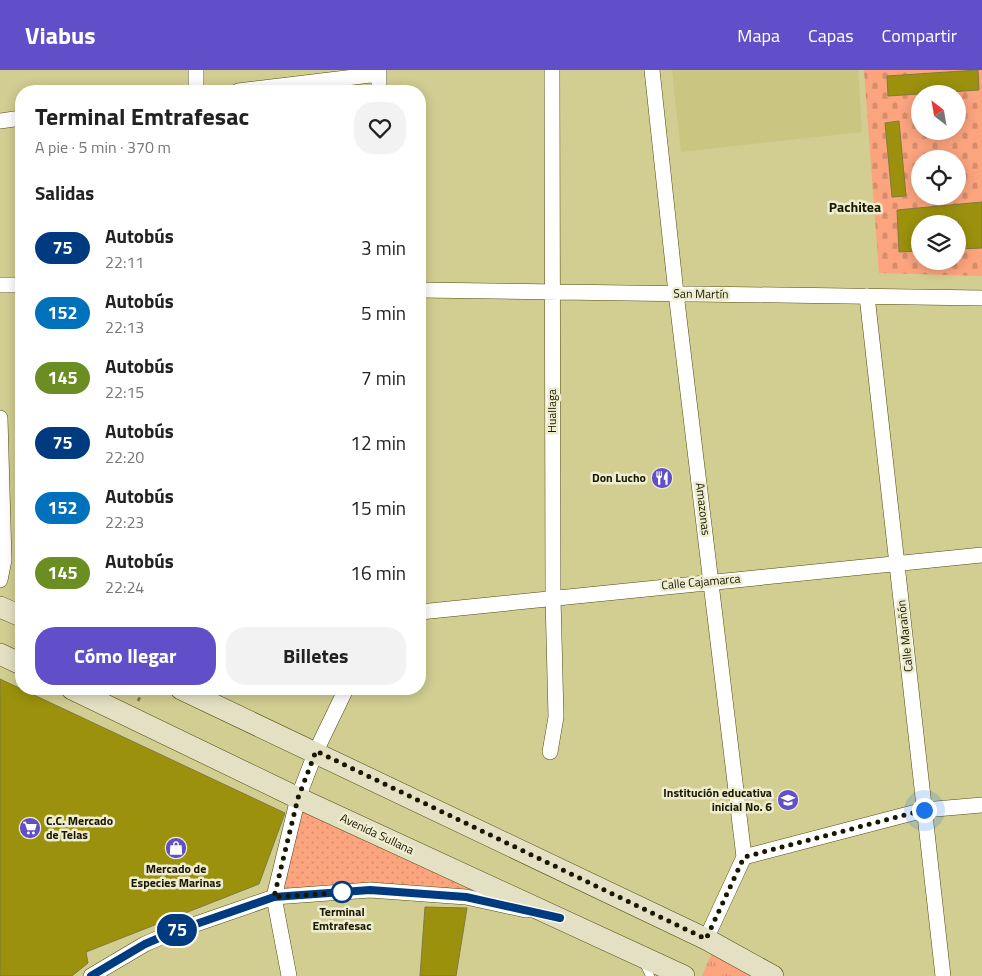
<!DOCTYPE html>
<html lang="es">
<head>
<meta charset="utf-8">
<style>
  :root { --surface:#fff; --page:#f2f2f2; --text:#222; --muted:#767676; --accent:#604fc8 }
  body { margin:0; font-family:"Titillium Web",sans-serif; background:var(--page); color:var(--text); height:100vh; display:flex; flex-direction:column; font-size:19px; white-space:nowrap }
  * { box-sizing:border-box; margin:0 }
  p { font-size:16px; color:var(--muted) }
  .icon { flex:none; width:28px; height:28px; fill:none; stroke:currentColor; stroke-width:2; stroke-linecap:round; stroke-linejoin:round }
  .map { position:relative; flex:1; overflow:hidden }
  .panel { position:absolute; left:15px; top:15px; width:411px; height:610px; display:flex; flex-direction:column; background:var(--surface); border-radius:20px; box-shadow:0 2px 12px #0003 }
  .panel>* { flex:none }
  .badge { padding:0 10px; border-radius:16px; font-size:18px; line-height:32px }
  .needle { width:32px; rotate:329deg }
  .tools { position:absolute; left:911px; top:15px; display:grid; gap:10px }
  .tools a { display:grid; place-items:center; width:55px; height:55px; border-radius:50%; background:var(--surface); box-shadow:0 2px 12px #0003; font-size:25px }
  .you { position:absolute; width:25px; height:25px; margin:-12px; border:4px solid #fff; border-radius:50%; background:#1a73e8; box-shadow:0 0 0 8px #1a73e833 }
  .map>.badge { position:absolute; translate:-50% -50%; box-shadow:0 0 0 2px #fff }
  h2 { padding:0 20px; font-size:19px; line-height:45px }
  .round { display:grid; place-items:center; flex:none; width:52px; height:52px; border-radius:20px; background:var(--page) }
  .headline { display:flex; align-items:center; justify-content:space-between; height:85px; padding:0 20px }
  h1 { font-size:24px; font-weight:700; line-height:38px }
  .primary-button { display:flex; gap:10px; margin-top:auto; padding:10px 20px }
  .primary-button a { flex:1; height:58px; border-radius:20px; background:var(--accent); color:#fff; font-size:20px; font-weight:700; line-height:58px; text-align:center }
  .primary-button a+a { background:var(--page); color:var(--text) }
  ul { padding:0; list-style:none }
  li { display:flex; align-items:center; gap:15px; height:65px; padding:0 20px }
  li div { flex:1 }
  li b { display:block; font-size:19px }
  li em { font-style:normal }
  li .badge { min-width:55px; font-weight:700; text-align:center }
  header { display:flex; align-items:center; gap:30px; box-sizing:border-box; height:70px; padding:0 25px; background:var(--accent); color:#fff }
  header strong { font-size:24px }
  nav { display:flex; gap:28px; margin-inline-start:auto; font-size:18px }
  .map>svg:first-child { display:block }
</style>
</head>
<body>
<header>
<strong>Viabus</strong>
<nav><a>Mapa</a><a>Capas</a><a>Compartir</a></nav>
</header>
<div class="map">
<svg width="982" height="906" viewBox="0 0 982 906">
  <defs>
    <pattern id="grass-tufts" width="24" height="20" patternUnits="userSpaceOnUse" patternTransform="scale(1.25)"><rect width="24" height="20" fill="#fba47e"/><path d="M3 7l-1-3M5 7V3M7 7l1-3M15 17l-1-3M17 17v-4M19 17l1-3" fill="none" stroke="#d78c6b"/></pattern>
    <pattern id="cemetery-stones" width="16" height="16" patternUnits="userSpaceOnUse" patternTransform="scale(1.25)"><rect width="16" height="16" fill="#fba47e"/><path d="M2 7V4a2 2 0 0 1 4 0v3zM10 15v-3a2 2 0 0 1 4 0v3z" fill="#d78c6b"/></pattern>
    <pattern id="park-dots" width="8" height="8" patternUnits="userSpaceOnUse" patternTransform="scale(1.25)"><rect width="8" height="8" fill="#fba47e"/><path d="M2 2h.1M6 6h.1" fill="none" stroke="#d78c6b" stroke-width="1.8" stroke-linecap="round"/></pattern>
  </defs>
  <rect width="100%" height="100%" fill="#d2cd91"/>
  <path fill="#cac581" d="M 672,0 L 858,0 L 862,62 L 681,82 Z"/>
  <path fill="url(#grass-tufts)" d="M 712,882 L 754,906 L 702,906 Z"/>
  <path fill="url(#cemetery-stones)" fill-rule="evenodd" d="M 864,0 L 982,0 L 982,206 L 879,203 ZM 920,24 L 958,24 L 958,61 L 920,61 ZM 920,89 L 958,89 L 958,126 L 920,126 ZM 920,154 L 958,154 L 958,191 L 920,191 Z"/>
  <path fill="url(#park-dots)" d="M 298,728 L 560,848 L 466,827 L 274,827 Z"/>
  <path fill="#9b910d" stroke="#7f7b41" d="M 978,0 L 979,20 L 888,26 L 887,6 Z
    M 899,51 L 906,126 L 892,127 L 885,53 Z
    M 982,132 L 982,178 L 958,179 L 958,150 L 920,153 L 920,181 L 899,182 L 897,140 Z
    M 0,609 L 285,743 L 259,814 L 86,882 L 88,893 L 72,906 L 0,906 Z
    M 425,837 L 467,838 L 456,906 L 420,906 Z"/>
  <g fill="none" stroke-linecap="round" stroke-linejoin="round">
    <g stroke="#504b0d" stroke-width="9">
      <path id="lane" d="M 644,893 L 650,906"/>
    </g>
    <g stroke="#504b0d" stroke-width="16">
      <path id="street" d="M 652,0 L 676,223 L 744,787 L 706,869
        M 196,21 L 196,0
        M 238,21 L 379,4
        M 379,21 L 379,0
        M 0,51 L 21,48
        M 0,215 L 21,215
        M 420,220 L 982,228
        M 867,226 L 943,906
        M 0,348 L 4,490 L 0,510
        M 420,542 L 982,485
        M 550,682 L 556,647 L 553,527 L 552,0
        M 744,787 L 924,740 L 982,735
        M 91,906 L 145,874 L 173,862 L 274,827 L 370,820 L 466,827 L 526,840
        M 289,906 L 274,827 L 298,728 L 316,681 L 346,619"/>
    </g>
    <g stroke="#504b0d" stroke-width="22">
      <path id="secondary" d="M 0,537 L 21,546
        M 0,584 L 21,594
        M 72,619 L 298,728 L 684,906
        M 181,619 L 706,869 L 773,906"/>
    </g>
    <path stroke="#817d52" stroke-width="3" stroke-dasharray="4 4" stroke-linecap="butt" d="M 138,631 L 144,619"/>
    <use href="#lane" stroke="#fff" stroke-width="8"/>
    <use href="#street" stroke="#fff" stroke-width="15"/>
    <use href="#secondary" stroke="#e3e0c3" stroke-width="21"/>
  </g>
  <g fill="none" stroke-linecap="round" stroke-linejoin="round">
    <g stroke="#fff" stroke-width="11">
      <path id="line" d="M 91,906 L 145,874 L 173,862 L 274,827 L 370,820 L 466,827 L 560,848"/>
    </g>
    <use href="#line" stroke="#003b80" stroke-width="8"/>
    <path stroke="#191601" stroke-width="5" stroke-dasharray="0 9" d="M 342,822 L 351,822 L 274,827 L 298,728 L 316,681 L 706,869 L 744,787 L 924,740"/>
  </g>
  <defs>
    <g id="restaurant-disc" transform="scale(1.125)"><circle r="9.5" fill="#604fc8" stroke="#eeedcf"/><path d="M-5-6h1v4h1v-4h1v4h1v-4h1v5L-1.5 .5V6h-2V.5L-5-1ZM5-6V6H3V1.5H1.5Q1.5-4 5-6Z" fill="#fff"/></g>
    <g id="school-disc" transform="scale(1.125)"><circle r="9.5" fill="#604fc8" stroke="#eeedcf"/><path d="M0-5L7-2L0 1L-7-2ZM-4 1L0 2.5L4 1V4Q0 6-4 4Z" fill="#fff"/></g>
    <g id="supermarket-disc" transform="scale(1.125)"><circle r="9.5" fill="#604fc8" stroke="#eeedcf"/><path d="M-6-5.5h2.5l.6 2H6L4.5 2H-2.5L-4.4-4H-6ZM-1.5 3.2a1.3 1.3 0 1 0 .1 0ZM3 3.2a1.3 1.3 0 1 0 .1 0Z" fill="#fff"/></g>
    <g id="shop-disc" transform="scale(1.125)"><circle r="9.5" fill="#604fc8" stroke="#eeedcf"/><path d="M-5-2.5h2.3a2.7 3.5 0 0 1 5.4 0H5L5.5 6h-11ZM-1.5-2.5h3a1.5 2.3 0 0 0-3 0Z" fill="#fff"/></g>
  </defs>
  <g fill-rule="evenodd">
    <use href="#restaurant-disc" x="662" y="408"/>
    <use href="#school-disc" x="788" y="730"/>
    <use href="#supermarket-disc" x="30" y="758"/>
    <use href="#shop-disc" x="176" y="778"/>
  </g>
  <circle fill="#fff" stroke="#003b80" stroke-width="2.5" cx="342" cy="822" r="10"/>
  <g text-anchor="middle" stroke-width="5" stroke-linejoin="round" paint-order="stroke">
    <g font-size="12" fill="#191601" stroke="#eeedcf">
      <text transform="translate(701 224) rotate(1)" y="4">San Martín</text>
      <text transform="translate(552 341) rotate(-90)" y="4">Huallaga</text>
      <text transform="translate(703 439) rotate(83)" y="4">Amazonas</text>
      <text transform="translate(701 512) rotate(-5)" y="4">Calle Cajamarca</text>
      <text transform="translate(905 566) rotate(-96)" y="4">Calle Marañón</text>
      <text transform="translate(377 764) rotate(25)" y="4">Avenida Sullana</text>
    </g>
    <g font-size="12" font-weight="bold" fill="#191601" stroke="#eeedcf" text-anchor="end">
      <text x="646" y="412">Don Lucho</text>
      <text x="772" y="727">Institución educativa<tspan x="772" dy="14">inicial No. 6</tspan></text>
      <text x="46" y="755" text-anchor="start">C.C. Mercado<tspan x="46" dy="14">de Telas</tspan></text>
      <text x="176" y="803" text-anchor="middle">Mercado de<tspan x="176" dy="14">Especies Marinas</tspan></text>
    </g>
    <g font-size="12" font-weight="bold" fill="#191601" stroke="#eeedcf">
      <text x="342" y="846">Terminal<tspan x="342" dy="14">Emtrafesac</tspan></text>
    </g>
    <g font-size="14" font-weight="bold" fill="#191601" stroke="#eeedcf">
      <text x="855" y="142">Pachitea</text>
    </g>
  </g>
</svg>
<div class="tools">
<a><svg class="needle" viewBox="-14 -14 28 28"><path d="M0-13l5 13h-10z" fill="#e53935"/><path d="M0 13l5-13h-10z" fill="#767676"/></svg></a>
<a><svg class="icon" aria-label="locate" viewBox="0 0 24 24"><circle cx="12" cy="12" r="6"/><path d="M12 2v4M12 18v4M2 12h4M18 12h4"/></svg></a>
<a><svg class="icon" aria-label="layers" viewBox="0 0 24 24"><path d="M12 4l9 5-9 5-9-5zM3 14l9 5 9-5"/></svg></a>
</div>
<div class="you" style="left:924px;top:740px"></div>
<b class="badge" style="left:177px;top:860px;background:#003b80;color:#fff">75</b>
<section class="panel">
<div class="headline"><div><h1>Terminal Emtrafesac</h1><p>A pie · 5 min · 370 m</p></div><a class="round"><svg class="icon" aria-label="heart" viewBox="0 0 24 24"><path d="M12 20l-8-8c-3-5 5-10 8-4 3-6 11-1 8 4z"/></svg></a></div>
<h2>Salidas</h2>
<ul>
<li><span class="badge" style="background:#003b80;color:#fff">75</span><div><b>Autobús</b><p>22:11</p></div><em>3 min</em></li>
<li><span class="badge" style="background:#0072bc;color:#fff">152</span><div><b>Autobús</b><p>22:13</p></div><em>5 min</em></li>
<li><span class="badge" style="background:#6b8e23;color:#fff">145</span><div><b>Autobús</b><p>22:15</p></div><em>7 min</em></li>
<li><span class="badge" style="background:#003b80;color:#fff">75</span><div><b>Autobús</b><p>22:20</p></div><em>12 min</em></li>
<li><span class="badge" style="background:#0072bc;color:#fff">152</span><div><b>Autobús</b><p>22:23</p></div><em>15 min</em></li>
<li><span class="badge" style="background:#6b8e23;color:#fff">145</span><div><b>Autobús</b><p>22:24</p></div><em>16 min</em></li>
</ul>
<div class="primary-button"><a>Cómo llegar</a><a>Billetes</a></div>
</section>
</div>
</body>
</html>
